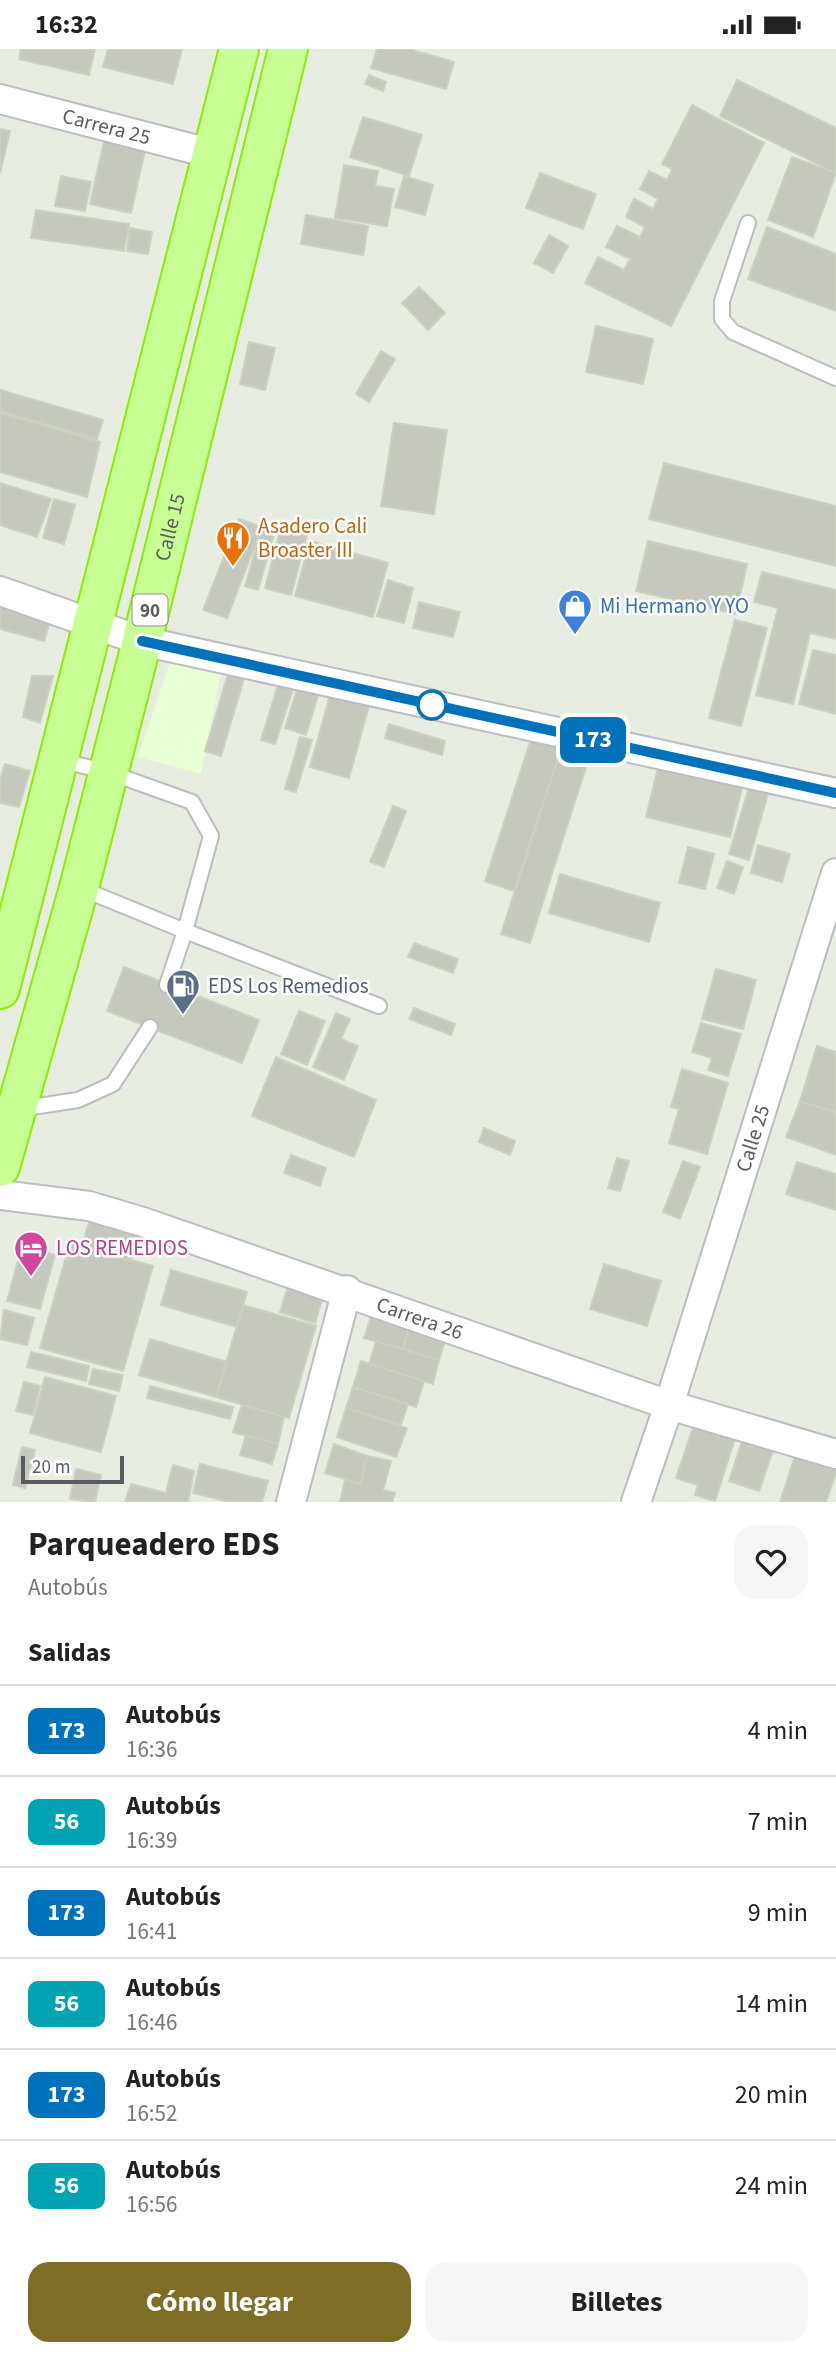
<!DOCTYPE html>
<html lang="es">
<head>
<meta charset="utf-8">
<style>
  :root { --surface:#fff; --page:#f6f6f6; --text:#222; --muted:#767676; --line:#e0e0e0; --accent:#7e6d24 }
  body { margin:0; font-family:"Source Sans 3",sans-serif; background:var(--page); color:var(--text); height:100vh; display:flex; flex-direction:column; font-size:26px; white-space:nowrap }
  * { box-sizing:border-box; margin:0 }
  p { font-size:23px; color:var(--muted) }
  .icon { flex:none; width:38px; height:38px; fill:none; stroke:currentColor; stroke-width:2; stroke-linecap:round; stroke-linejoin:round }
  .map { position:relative; height:1453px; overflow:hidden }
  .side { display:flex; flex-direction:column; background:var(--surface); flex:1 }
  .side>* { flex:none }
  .badge { padding:0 14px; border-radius:10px; font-size:24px; line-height:46px }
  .scale { position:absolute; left:21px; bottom:18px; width:103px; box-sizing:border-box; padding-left:7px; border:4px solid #5c5a62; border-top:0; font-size:19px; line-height:24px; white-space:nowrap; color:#5c5a62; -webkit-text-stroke:5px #fff; paint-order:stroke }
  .map>.badge { position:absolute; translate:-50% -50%; box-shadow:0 0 0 4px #fff }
  h2 { padding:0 28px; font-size:26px; line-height:63px }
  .round { display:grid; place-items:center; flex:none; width:74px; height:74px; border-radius:21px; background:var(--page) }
  .headline { display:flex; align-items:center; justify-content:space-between; height:119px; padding:0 28px }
  h1 { font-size:33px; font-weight:700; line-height:52px }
  .cta { display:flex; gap:14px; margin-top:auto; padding:14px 28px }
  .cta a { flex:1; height:80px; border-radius:21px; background:var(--accent); color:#fff; font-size:28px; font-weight:700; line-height:80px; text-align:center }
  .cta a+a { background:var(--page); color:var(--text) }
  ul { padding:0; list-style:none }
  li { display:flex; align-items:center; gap:21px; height:91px; padding:0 28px; border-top:2px solid var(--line) }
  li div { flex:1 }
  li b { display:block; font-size:26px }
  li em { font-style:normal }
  li .badge { min-width:77px; font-weight:700; text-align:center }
  .status { display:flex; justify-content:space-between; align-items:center; height:49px; padding:0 35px; background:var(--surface); direction:ltr }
  .status svg { height:19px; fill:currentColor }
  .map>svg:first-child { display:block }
</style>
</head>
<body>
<div class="status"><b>16:32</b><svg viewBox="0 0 49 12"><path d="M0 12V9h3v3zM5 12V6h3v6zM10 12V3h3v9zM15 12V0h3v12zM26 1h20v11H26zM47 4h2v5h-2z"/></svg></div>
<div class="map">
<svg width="836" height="1453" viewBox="0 0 836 1453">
  <rect width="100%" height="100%" fill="#e7ede1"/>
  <path fill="#e9ffd4" d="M 171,610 L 222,618 L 201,725 L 138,708 Z"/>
  <path fill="#c4c8bd" stroke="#cad2bf" stroke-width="2" d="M 21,0 L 95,0 L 89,26 L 19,10 Z
    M 108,0 L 182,0 L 173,35 L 103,18 Z
    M 377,0 L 409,0 L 454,13 L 446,40 L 371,19 Z
    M 369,26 L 386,33 L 383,42 L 365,35 Z
    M 737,31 L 836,79 L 836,124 L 720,67 Z
    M 692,56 L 764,94 L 671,277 L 585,234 L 598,208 L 624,221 L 630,210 L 606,198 L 617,177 L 640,188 L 645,178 L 626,168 L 634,150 L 653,160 L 658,150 L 640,140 L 649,122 L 667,131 L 672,120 L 662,115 Z
    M 363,68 L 422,86 L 409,127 L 350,108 Z
    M 0,80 L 10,82 L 0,124 Z
    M 105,88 L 146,97 L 131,164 L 90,155 Z
    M 792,108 L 836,124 L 813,188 L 768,171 Z
    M 344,116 L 378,122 L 375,137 L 394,140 L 387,177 L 335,169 Z
    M 540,124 L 596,145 L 583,180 L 526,159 Z
    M 61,127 L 91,133 L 85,162 L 55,157 Z
    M 404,127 L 433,136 L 425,166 L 395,158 Z
    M 36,161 L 129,175 L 124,202 L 31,189 Z
    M 306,166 L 368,177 L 363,206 L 301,195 Z
    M 767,178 L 836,205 L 836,262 L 748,230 Z
    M 130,179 L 152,183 L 148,205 L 127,202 Z
    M 549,186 L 568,197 L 553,224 L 534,214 Z
    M 419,238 L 445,264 L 428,281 L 402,254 Z
    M 596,277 L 653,290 L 643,335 L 586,323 Z
    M 249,293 L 275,299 L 265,341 L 240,335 Z
    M 381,302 L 395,310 L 369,353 L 356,345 Z
    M 0,341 L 103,371 L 97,390 L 0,362 Z
    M 0,364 L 100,393 L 87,448 L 0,423 Z
    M 394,374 L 447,381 L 434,465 L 381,457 Z
    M 664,414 L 836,457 L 836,517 L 649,470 Z
    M 0,434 L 51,450 L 37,488 L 0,476 Z
    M 54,450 L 75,456 L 64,495 L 43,489 Z
    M 239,470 L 262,478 L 227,569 L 203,561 Z
    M 282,475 L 308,482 L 291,546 L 265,539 Z
    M 262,478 L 275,482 L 258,541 L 245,537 Z
    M 310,492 L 388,514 L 373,568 L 295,547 Z
    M 648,492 L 747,515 L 736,565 L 636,542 Z
    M 762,523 L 836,541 L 836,590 L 810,584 L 793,655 L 756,646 L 778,559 L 754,553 Z
    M 388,531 L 413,539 L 404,574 L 377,567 Z
    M 419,553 L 460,563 L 453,588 L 413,579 Z
    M 0,554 L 51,569 L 44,592 L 0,580 Z
    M 735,571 L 767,579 L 741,677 L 709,669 Z
    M 813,601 L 836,606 L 836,665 L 799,655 Z
    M 229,622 L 245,626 L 221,707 L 205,702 Z
    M 32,627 L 53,627 L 40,674 L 23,668 Z
    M 280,629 L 295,634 L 275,695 L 261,691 Z
    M 299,634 L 320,640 L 306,686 L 285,679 Z
    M 332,639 L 371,650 L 349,729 L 310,718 Z
    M 389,675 L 445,692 L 442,706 L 385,689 Z
    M 533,684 L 563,694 L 514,842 L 485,832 Z
    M 300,688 L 312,691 L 296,743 L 285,740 Z
    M 564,691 L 592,699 L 530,894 L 501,885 Z
    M 5,715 L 30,722 L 19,758 L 0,754 L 0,731 Z
    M 659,715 L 743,735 L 730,788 L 646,768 Z
    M 750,735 L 769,741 L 749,811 L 729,805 Z
    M 393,757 L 406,762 L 384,818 L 370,813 Z
    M 758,796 L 790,805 L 782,833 L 751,824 Z
    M 688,798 L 714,805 L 705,840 L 679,834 Z
    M 727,812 L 743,818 L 734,845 L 717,839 Z
    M 560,825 L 660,854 L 649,893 L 549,864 Z
    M 414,894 L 458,910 L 453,924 L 408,908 Z
    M 124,918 L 259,971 L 242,1014 L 107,962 Z
    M 716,920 L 756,931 L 743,980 L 702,970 Z
    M 414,959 L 455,975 L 451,986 L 409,970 Z
    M 299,962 L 325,972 L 307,1016 L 281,1005 Z
    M 336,964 L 350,970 L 341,990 L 358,997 L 344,1031 L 313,1018 Z
    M 701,974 L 741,985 L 728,1027 L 708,1021 L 712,1009 L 692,1003 Z
    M 817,997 L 836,1003 L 836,1063 L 800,1052 Z
    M 276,1008 L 376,1051 L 354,1108 L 252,1067 Z
    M 682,1020 L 728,1034 L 707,1105 L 669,1094 L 679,1060 L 671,1058 Z
    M 800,1052 L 836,1064 L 836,1106 L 786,1088 Z
    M 484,1079 L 515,1092 L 510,1106 L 479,1093 Z
    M 291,1106 L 326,1119 L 320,1137 L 284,1124 Z
    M 617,1109 L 629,1112 L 620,1142 L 608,1139 Z
    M 683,1112 L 700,1118 L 680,1170 L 663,1163 Z
    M 797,1113 L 836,1125 L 836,1161 L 786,1145 Z
    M 93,1161 L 143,1176 L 131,1212 L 82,1196 Z
    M 70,1194 L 153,1217 L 123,1322 L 40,1299 Z
    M 22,1197 L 55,1206 L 40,1260 L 7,1252 Z
    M 604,1215 L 661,1232 L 647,1277 L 590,1260 Z
    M 171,1221 L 247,1243 L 237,1278 L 161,1256 Z
    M 290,1231 L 325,1241 L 315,1274 L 280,1263 Z
    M 375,1255 L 409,1279 L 403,1300 L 364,1289 Z
    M 243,1256 L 316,1277 L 289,1369 L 216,1348 Z
    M 4,1261 L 34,1269 L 27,1296 L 0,1290 Z
    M 409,1279 L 446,1289 L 439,1311 L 403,1300 Z
    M 150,1290 L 227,1313 L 216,1348 L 139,1326 Z
    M 376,1292 L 439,1311 L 433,1335 L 369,1315 Z
    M 31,1303 L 89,1317 L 86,1332 L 27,1318 Z
    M 361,1312 L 424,1332 L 416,1358 L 353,1338 Z
    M 93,1320 L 123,1326 L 119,1342 L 89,1335 Z
    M 45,1328 L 116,1347 L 101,1403 L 30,1384 Z
    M 24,1333 L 40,1337 L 33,1366 L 16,1362 Z
    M 150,1337 L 233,1358 L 230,1370 L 147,1349 Z
    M 353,1338 L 408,1355 L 401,1376 L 346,1359 Z
    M 242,1356 L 284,1368 L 278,1395 L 233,1383 Z
    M 346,1359 L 407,1379 L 396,1408 L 337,1388 Z
    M 696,1370 L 737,1383 L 715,1452 L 695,1446 L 698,1436 L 676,1429 Z
    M 745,1383 L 776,1393 L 759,1442 L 729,1432 Z
    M 246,1386 L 278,1395 L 272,1415 L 240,1406 Z
    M 334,1395 L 367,1407 L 361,1435 L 325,1424 Z
    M 22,1398 L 35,1401 L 25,1439 L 13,1436 Z
    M 798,1398 L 836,1411 L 836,1423 L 826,1453 L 780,1453 Z
    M 367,1407 L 391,1412 L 383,1441 L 395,1444 L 392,1453 L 340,1453 L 345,1431 L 361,1435 Z
    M 200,1415 L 268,1432 L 262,1453 L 230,1453 L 193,1444 Z
    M 173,1416 L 194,1422 L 188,1453 L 125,1453 L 131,1435 L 166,1444 Z
    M 76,1420 L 101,1426 L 95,1453 L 70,1450 Z"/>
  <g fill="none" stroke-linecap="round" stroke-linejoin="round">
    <g stroke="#bebcc3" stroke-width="18">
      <path id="service" d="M 748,174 L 722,252 L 722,270 L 733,283 L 836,329
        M 59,711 L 108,723 L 192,753 L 211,787 L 185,882 L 379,957
        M 80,839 L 185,882 L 167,936
        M 19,1060 L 78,1051 L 113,1035 L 150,978"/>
    </g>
    <g stroke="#bebcc3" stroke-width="32">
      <g id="minor">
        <path id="s1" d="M 0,50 L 213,105"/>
        <path d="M 0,542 L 142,592 L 836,744"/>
        <path id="s2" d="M 0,1146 L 89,1157 L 143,1173 L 669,1356 L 836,1405"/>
        <path d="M 291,1453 L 347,1241"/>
        <path id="s3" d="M 636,1453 L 669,1356 L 836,824"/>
      </g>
    </g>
    <g stroke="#8aee00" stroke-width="42">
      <g id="trunk">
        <path d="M 0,940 L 239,0"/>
        <path id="s4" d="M 0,1118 L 79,839 L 142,592 L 288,0"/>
      </g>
    </g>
    <use href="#service" stroke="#fff" stroke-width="14"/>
    <use href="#minor" stroke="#fff" stroke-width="28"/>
    <use href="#trunk" stroke="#c8ff95" stroke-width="38"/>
  </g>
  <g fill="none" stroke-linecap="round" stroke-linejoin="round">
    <g stroke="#fff" stroke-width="16">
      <path id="line" d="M 142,592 L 836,744"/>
    </g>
    <use href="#line" stroke="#0072bc" stroke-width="10"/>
  </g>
  <defs>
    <g id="restaurant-pin" transform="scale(1.75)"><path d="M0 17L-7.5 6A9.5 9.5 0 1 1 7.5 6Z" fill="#e8710a" stroke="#fff"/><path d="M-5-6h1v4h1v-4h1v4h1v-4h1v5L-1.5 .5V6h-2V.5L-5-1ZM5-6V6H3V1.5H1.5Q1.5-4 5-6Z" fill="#fff"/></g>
    <g id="shop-pin" transform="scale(1.75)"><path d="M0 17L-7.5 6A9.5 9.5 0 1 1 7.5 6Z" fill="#3f7fe0" stroke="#fff"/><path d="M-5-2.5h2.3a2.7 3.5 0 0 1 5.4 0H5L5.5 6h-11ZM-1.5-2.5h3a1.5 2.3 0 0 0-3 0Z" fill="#fff"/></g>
    <g id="fuel-pin" transform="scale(1.75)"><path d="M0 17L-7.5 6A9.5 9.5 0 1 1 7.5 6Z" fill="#5c6f8a" stroke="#fff"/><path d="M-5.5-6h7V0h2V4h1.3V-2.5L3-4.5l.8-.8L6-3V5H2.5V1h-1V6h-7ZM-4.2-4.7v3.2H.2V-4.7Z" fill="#fff"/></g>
    <g id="hotel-pin" transform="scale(1.75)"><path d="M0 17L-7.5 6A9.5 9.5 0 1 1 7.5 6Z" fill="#d1479c" stroke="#fff"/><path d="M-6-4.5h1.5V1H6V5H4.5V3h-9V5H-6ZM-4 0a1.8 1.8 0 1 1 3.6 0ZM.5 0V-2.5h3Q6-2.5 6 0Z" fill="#fff"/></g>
  </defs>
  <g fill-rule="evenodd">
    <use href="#restaurant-pin" x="233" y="489"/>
    <use href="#shop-pin" x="575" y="557"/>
    <use href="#fuel-pin" x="183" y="937"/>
    <use href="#hotel-pin" x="31" y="1199"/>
  </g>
  <circle fill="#fff" stroke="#0072bc" stroke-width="3.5" cx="432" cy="656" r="14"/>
  <g text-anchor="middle" stroke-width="5" stroke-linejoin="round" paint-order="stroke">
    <rect fill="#fff" stroke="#8d8c91" stroke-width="2" x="132.5" y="545.5" width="35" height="31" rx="5"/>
    <g font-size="19" font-weight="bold" fill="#5c5a62">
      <text x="150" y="568">90</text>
    </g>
    <g font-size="21" fill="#5c5a62" stroke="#fff">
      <text dy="7" stroke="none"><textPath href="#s1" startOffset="110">Carrera 25</textPath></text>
      <text dy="7" stroke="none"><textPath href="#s4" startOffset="662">Calle 15</textPath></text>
      <text dy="7" stroke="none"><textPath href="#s3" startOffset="382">Calle 25</textPath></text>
      <text dy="7" stroke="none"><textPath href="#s2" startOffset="439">Carrera 26</textPath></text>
    </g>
    <g font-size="21" fill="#c56008" stroke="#fff" text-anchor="start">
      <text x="258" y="484">Asadero Cali<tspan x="258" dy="24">Broaster III</tspan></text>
    </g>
    <g font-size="21" fill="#366cbe" stroke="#fff" text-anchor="start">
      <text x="600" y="564">Mi Hermano Y YO</text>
    </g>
    <g font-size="21" fill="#4e5e75" stroke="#fff" text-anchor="start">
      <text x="208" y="944">EDS Los Remedios</text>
    </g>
    <g font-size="21" fill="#b23c85" stroke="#fff" text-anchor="start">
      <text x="56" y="1206">LOS REMEDIOS</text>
    </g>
  </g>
</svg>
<div class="scale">20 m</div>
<b class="badge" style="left:593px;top:691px;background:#0072bc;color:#fff">173</b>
</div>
<section class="side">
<div class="headline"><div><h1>Parqueadero EDS</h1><p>Autobús</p></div><a class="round"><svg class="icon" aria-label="heart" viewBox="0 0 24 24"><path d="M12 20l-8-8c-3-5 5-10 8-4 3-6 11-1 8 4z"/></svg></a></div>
<h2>Salidas</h2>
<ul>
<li><span class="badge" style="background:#0072bc;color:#fff">173</span><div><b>Autobús</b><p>16:36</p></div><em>4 min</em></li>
<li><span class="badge" style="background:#00a3b4;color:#fff">56</span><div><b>Autobús</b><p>16:39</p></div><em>7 min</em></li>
<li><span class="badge" style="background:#0072bc;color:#fff">173</span><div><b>Autobús</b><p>16:41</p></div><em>9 min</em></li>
<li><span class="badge" style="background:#00a3b4;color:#fff">56</span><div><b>Autobús</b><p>16:46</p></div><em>14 min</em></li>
<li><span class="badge" style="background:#0072bc;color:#fff">173</span><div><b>Autobús</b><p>16:52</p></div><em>20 min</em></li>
<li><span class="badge" style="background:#00a3b4;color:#fff">56</span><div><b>Autobús</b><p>16:56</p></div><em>24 min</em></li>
</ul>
<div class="cta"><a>Cómo llegar</a><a>Billetes</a></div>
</section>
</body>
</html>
